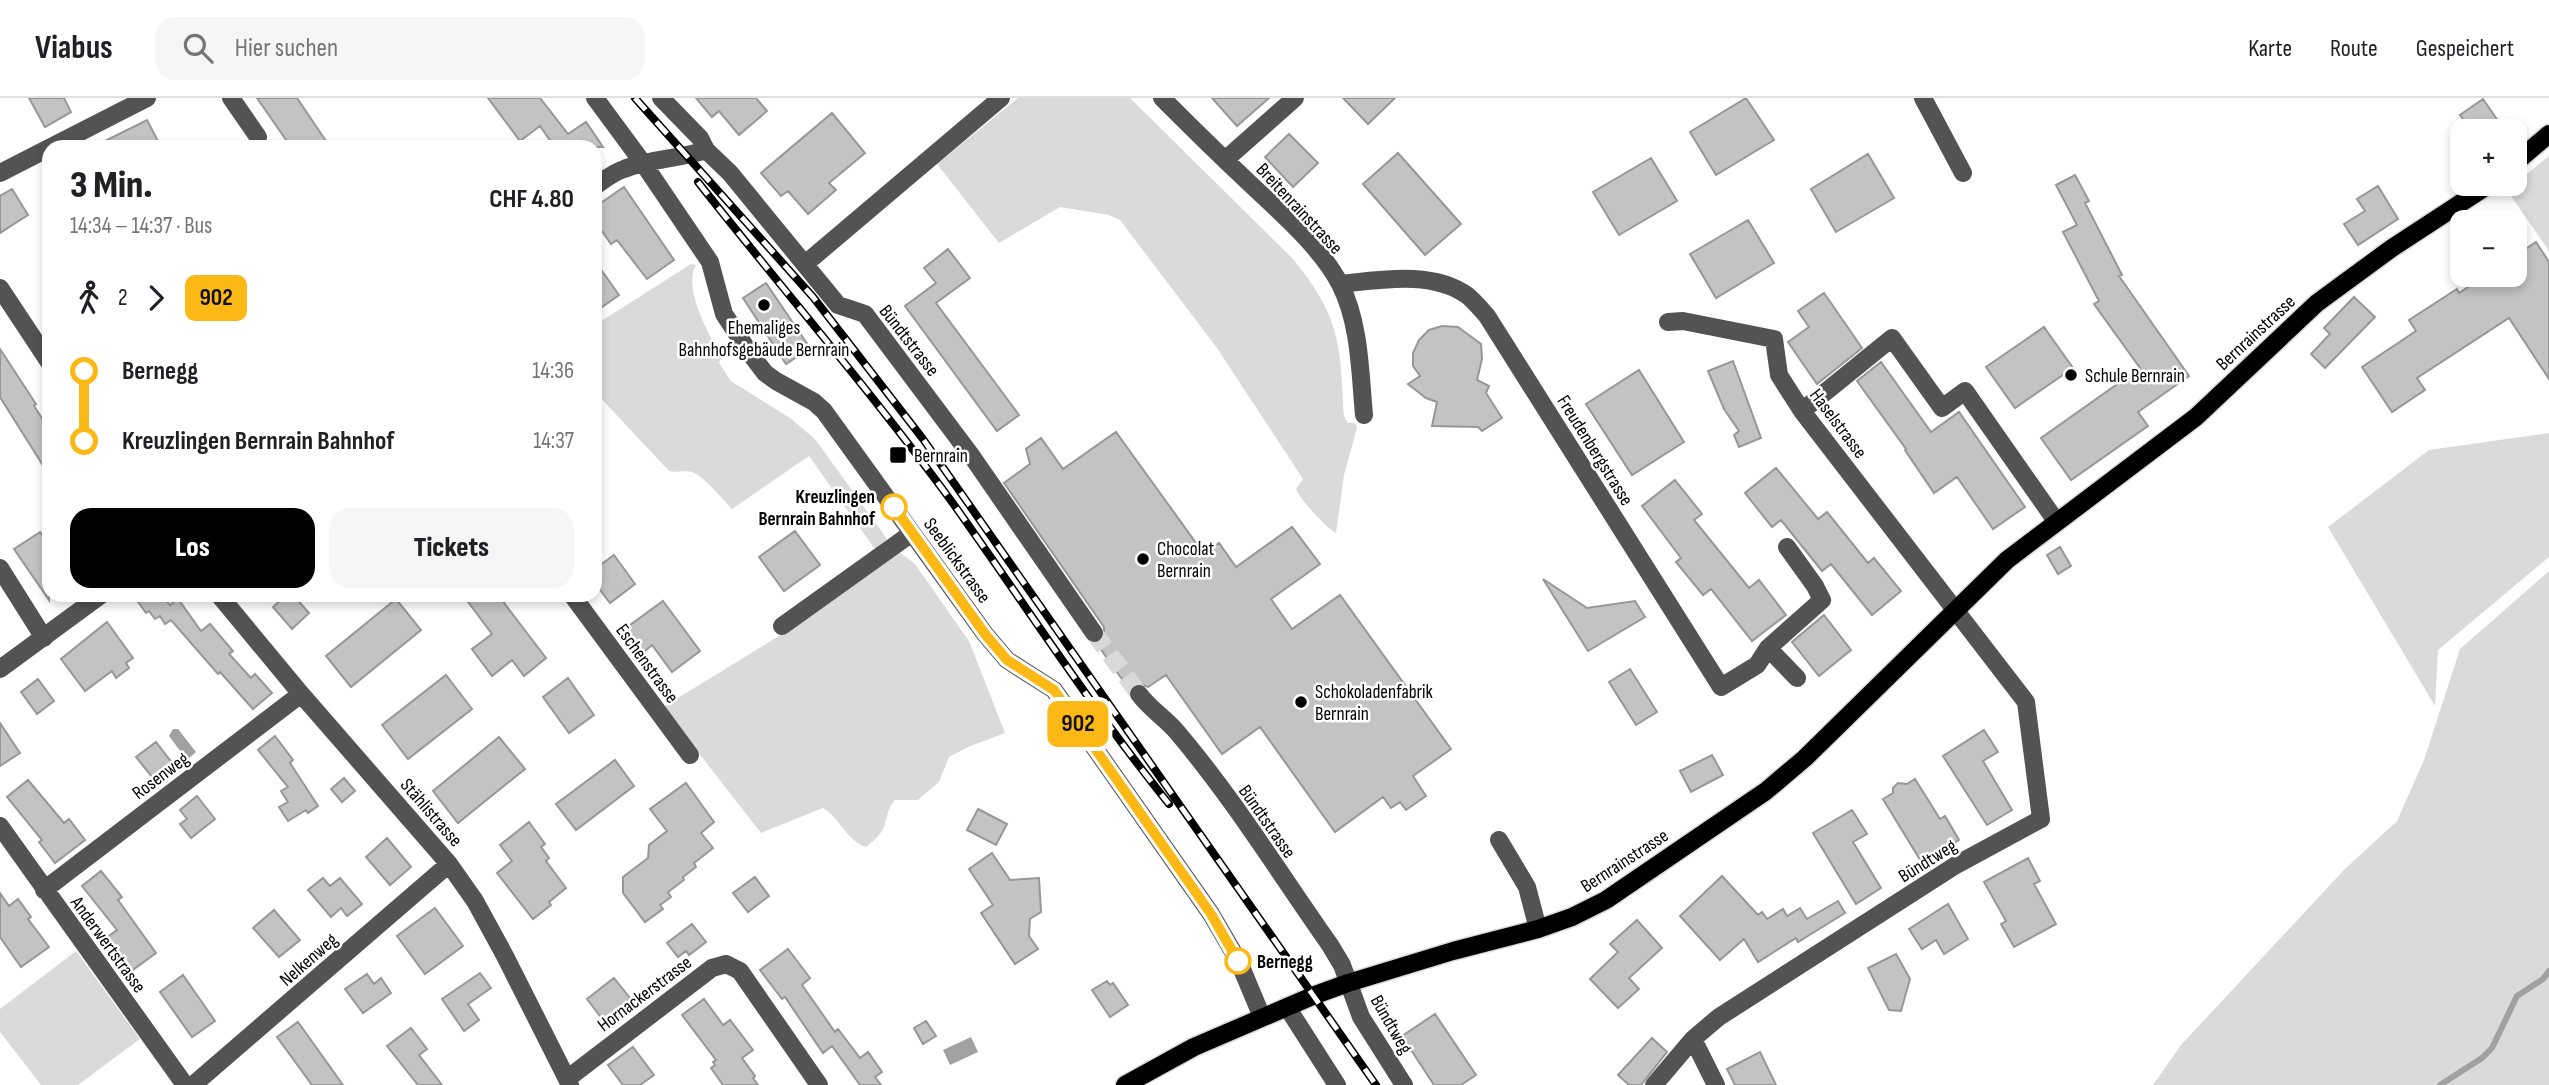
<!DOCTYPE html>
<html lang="de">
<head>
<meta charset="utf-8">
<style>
  :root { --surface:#fff; --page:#f6f6f6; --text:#202124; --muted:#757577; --line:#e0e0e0; --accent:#000 }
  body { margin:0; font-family:"Sofia Sans Condensed",sans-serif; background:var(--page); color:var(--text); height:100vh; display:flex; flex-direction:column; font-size:26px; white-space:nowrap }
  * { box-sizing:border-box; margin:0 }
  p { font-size:23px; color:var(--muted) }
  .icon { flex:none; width:38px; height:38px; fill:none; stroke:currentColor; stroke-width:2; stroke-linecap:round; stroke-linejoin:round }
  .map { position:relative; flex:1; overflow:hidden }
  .sheet { position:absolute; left:42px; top:42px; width:560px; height:462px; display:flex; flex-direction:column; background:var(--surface); border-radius:21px; box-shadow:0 4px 10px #0003 }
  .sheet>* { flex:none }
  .badge { padding:0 14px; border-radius:10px; font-size:24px; line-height:46px }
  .buttons { position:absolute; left:2450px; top:21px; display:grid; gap:14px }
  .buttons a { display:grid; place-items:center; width:77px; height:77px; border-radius:14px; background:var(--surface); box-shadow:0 4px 10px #0003; font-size:35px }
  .map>.badge { position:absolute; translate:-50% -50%; box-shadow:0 0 0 4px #fff }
  .legs { display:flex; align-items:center; gap:10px; height:77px; padding:0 28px; font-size:23px }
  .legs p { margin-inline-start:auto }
  .overview { display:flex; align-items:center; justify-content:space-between; height:119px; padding:0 28px }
  h1 { font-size:38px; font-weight:800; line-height:52px }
  .action { display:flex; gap:14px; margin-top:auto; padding:14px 28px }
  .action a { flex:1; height:80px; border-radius:21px; background:var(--accent); color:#fff; font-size:28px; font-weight:800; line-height:80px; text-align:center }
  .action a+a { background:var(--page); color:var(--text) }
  ul { padding:0 28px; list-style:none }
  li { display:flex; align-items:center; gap:24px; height:70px; font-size:26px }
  li i { display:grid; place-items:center; width:10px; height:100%; margin:0 9px; background:currentColor }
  li i::after { content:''; width:18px; height:18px; margin:-9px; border:5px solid; border-radius:50%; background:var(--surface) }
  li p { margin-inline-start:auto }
  li:first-child i { background:linear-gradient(#0000 50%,currentColor 0) }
  li:last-child i { background:linear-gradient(currentColor 50%,#0000 0) }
  header { display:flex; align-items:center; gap:42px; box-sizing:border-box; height:98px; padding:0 35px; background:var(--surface); border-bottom:2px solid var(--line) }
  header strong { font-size:33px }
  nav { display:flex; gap:38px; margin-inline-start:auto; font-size:24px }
  .search { width:490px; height:63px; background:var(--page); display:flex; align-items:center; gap:18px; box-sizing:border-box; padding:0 24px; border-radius:21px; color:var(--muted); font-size:26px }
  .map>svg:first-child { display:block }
</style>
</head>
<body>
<header>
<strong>Viabus</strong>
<div class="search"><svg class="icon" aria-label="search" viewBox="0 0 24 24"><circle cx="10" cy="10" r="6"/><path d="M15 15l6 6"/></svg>Hier suchen</div>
<nav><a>Karte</a><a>Route</a><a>Gespeichert</a></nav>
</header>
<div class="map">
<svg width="2549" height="987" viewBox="0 0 2549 987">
  <rect width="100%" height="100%" fill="#fff"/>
  <path fill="#dadada" d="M 1018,0 L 1130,0 L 1293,161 C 1341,220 1340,246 1344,318 L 1348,325 L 1355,325 L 1357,330 L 1344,377 L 1336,435 C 1326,430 1299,400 1296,391 L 1303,381 L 1217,250 L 1120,122 L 1109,117 L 1060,109 L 999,145 L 937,66 Z
    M 2549,58 L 2549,153 L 2507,92 Z
    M 691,166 L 696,167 C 682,190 710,238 721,259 L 719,265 L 731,283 L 790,320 L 815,341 L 887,441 L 875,451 L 809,358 L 732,411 C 722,401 704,378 692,374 C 685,372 677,375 669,373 L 595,294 L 595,227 Z
    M 2549,335 L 2549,459 L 2438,552 L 2435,608 L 2328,429 L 2429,352 Z
    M 899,454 L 915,466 L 969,543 L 1005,635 L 968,649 L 949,659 L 939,684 L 918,702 L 895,702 C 888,710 889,712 886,722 C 884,734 875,742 866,749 C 847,743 840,720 823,710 L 761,735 L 663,609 L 792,530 Z
    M 2549,473 L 2549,987 L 2153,987 L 2181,947 L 2344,772 L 2397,723 L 2424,662 L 2460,551 Z
    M 76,853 L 140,941 L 78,987 L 41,987 L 0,934 L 0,911 Z"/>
  <path fill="#a1a1a1" d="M 173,631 L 178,631 L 196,654 L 187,662 L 169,638 Z
    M 971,939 L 978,954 L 950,967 L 943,952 Z"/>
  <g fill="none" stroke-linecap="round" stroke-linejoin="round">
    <path stroke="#a1a1a1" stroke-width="6" d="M 2440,987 L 2482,960 L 2492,950 L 2517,898 L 2543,881 L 2549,873"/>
  </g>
  <path fill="#c3c3c3" stroke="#979797" stroke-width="2" d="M 29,0 L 64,0 L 71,14 L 45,29 Z
    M 257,0 L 297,0 L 330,49 L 291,49 Z
    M 488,0 L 540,0 L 568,36 L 586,24 L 603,49 L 550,49 L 553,47 L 540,28 L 520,43 Z
    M 696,0 L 756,0 L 767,13 L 739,37 L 719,13 L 712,19 Z
    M 1212,0 L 1269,0 L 1237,28 Z
    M 1343,0 L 1395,0 L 1368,26 Z
    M 1746,0 L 1774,42 L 1716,77 L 1690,34 Z
    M 2483,1 L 2505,33 L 2471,33 L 2460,17 Z
    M 832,15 L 865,55 L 829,85 L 836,92 L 808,116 L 788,93 L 781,98 L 761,75 Z
    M 147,22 L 161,49 L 93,49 Z
    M 1289,36 L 1318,65 L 1293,89 L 1265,59 Z
    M 1398,55 L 1461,126 L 1425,157 L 1363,86 Z
    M 1868,56 L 1894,100 L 1836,134 L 1811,91 Z
    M 1651,60 L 1677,103 L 1619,137 L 1593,94 Z
    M 2075,77 L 2089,103 L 2085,105 L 2122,177 L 2119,178 L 2189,278 L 2138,314 L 2148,328 L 2071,382 L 2041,340 L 2140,270 L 2094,206 L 2099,203 L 2063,134 L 2077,127 L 2056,87 Z
    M 2378,88 L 2398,121 L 2358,147 L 2344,126 L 2365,113 L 2357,101 Z
    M 624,89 L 674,162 L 647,181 L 617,142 L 611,146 L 595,123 L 595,109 Z
    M 12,91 L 28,117 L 0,135 L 0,98 Z
    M 1748,122 L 1774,165 L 1716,200 L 1690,156 Z
    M 2536,144 L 2549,164 L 2549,281 L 2509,220 L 2417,280 L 2425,292 L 2392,314 L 2362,269 L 2416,233 L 2409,222 L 2457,191 L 2459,195 L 2486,177 L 2515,177 L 2515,158 Z
    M 948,151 L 970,180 L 936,205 L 1019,317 L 997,333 L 905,208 L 936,185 L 924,170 Z
    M 595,163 L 619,197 L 595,214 Z
    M 766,185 L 810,250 L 786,266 L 743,200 Z
    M 1824,195 L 1862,250 L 1817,286 L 1788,244 L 1809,229 L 1798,213 Z
    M 2354,199 L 2375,219 L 2325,270 L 2311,256 L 2330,236 L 2324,230 Z
    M 1442,228 L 1458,229 L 1481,246 L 1482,261 L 1477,282 L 1489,288 L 1486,295 L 1502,320 L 1482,333 L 1478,329 L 1432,328 L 1437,304 L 1426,300 L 1408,286 L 1420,278 L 1413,268 L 1413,255 L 1419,242 L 1429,232 Z
    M 2044,229 L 2073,270 L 2015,310 L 1986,269 Z
    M 0,251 L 36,306 L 34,308 L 49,331 L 49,377 L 0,299 Z
    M 1733,263 L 1761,340 L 1739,349 L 1734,337 L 1739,333 L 1724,311 L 1708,273 Z
    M 1881,264 L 1931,334 L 1959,314 L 2025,409 L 1993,431 L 1957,379 L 1934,395 L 1905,352 L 1906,351 L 1857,283 Z
    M 1639,272 L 1684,344 L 1632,377 L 1586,306 Z
    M 1116,334 L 1204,456 L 1219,445 L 1236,469 L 1292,429 L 1320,466 L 1271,501 L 1292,531 L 1340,497 L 1451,651 L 1413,678 L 1426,698 L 1406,712 L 1400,704 L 1391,710 L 1383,699 L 1335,734 L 1260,629 L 1222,656 L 1166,577 L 1148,589 L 1138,585 L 1129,591 L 1097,546 L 1104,539 L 1104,529 L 1004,385 L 1030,366 L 1026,351 L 1041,340 L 1063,371 Z
    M 1776,370 L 1818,421 L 1827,414 L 1868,465 L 1874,460 L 1901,493 L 1872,517 L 1831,466 L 1822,473 L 1781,422 L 1772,429 L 1745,395 Z
    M 1675,382 L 1702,416 L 1694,422 L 1749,490 L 1759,482 L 1786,517 L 1752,543 L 1711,491 L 1703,497 L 1676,464 L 1681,460 L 1642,408 Z
    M 795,433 L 820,467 L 784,493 L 759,459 Z
    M 40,434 L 49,447 L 49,502 L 14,451 Z
    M 2060,449 L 2071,468 L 2058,476 L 2047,457 Z
    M 614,457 L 635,486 L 610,505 L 595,485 L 595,471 Z
    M 1543,481 L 1587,510 L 1635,503 L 1645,519 L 1588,553 Z
    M 133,497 L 173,497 L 166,502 L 170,507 L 178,501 L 201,533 L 210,526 L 233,553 L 229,556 L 251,580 L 255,576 L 272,595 L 253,611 L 220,574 L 218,576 L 171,522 L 165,526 L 160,518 L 155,521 L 149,513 L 146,515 Z
    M 286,497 L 293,497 L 309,515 L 292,531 L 273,509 Z
    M 463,497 L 498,497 L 546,560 L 524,578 L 512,562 L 492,578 L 472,551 L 492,536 Z
    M 396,501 L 421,532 L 351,589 L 326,558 Z
    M 663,503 L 700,553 L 672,574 L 652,547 L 644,554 L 626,530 Z
    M 1824,517 L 1851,552 L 1819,578 L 1792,544 Z
    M 107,524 L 133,560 L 126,565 L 129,570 L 116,580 L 112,573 L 85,593 L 61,561 Z
    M 1630,571 L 1657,614 L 1636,627 L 1609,584 Z
    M 446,577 L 472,611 L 408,661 L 382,627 Z
    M 568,580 L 594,617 L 569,635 L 543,599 Z
    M 38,581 L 54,603 L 37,616 L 21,594 Z
    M 0,625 L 20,655 L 0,668 Z
    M 1984,632 L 1998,654 L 1983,663 L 2012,712 L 1987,727 L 1943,658 Z
    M 275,638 L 293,662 L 290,665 L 318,708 L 308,715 L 306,712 L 288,723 L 279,709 L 288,704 L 281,693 L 288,689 L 258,652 Z
    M 499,639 L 525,671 L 458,725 L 433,693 Z
    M 156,644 L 176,670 L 157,685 L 136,659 Z
    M 1712,657 L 1723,677 L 1691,694 L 1680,673 Z
    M 615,662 L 634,688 L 576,732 L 556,706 Z
    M 344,680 L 355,693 L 342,704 L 331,691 Z
    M 1915,681 L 1940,721 L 1945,718 L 1959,742 L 1922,765 L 1883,701 L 1893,695 L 1893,690 L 1898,685 L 1907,686 Z
    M 28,682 L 64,725 L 69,721 L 85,742 L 55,765 L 39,744 L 42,742 L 7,699 Z
    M 686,685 L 714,724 L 701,735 L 713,750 L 694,765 L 696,769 L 683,779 L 684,782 L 668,794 L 671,799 L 660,807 L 663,811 L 645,824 L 623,795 L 623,779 L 648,760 L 649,747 L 667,733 L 650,711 Z
    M 197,698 L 215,721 L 191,740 L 180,726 L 187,721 L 180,712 Z
    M 978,711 L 1007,726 L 996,747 L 967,732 Z
    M 1852,712 L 1867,736 L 1853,744 L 1881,790 L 1856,806 L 1813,735 Z
    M 529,724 L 545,746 L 541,749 L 549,760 L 546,763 L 566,790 L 549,804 L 551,807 L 533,821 L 497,775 L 512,763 L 500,747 Z
    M 387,740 L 411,769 L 390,787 L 366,759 Z
    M 992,755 L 1010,782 L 1039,780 L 1041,814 L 1030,821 L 1029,838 L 1038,851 L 1015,866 L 981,815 L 993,807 L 969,771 Z
    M 2028,760 L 2040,783 L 2034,786 L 2056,826 L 2014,849 L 2001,826 L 2006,823 L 1984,784 Z
    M 101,773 L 122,799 L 118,802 L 156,855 L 130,874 L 106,840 L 117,832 L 82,788 Z
    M 1722,778 L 1758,817 L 1762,814 L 1767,821 L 1783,811 L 1787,818 L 1800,810 L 1807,821 L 1838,803 L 1845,815 L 1798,844 L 1796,840 L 1758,864 L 1744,841 L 1720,862 L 1680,818 Z
    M 755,779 L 769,798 L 748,814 L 733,795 Z
    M 323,780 L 330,788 L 340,780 L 362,806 L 347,818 L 341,810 L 331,819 L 308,792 Z
    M 0,795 L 9,808 L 18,801 L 31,819 L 28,821 L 49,849 L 21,869 L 0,839 Z
    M 1948,806 L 1968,841 L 1944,856 L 1936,842 L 1922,851 L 1909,831 Z
    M 435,810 L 463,848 L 425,876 L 397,838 Z
    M 274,812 L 300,842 L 279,859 L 253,830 Z
    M 1637,822 L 1662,850 L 1629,880 L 1639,891 L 1618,910 L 1590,881 L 1618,854 L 1610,846 Z
    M 692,826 L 706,844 L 689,857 L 686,853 L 678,859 L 667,845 Z
    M 788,851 L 810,880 L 802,887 L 835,934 L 838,931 L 860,960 L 868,954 L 882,974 L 875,979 L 881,987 L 860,987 L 832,948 L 823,955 L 785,899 L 782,901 L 760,872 Z
    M 1896,856 L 1910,881 L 1901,913 L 1889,912 L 1868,870 Z
    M 480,875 L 491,890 L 468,906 L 479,922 L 464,933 L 442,901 Z
    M 367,876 L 374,886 L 381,880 L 391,895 L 363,915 L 345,891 Z
    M 183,877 L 215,923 L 192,939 L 160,894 Z
    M 614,880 L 634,905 L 606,926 L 587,901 Z
    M 1107,883 L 1110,887 L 1113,885 L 1128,907 L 1110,919 L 1092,892 Z
    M 704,901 L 723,927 L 730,922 L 753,952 L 742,960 L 755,978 L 753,980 L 758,987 L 723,987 L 711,970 L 715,967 L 713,964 L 716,962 L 682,917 Z
    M 1435,916 L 1476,977 L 1461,987 L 1434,987 L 1402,938 Z
    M 926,923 L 936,938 L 923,946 L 914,930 Z
    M 298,924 L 343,987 L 312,987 L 277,939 Z
    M 411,930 L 427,951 L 419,957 L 442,987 L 418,987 L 387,948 Z
    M 1652,940 L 1667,954 L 1641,987 L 1629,987 L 1618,977 Z
    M 633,949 L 654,977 L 640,987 L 623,987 L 608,967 Z
    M 1760,954 L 1776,987 L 1735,987 L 1727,971 Z"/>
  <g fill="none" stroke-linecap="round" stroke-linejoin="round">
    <path stroke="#d9d9d9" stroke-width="18" stroke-dasharray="18 9" stroke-linecap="butt" d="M 1094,535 L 1139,596"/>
    <g stroke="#dbdbdb" stroke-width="21">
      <path id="major" d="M 2515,65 L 2549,36
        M 1125,987 L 1194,949 L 1315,897 L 1348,885 L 1453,853 L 1538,831 L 1572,819 L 1606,802 L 1766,693 L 1805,660 L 2007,462 L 2196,319 L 2317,205 L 2392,150 L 2490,86"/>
    </g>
    <path stroke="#535353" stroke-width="18" d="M 231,0 L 258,39
      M 595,0 L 643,65 L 710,164 L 724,216 L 749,254 L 765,275 L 776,283 L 814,304 L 824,313 L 985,536 L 1007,562 L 1054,592 L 1211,816 L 1239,864 L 1262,919
      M 661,0 L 700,40 L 706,52 L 730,75 L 838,207 L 865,216 L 973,360 L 1094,535
      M 1162,0 C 1189,27 1215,53 1243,79 C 1275,110 1319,146 1340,186 C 1360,225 1360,274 1364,317
      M 1923,0 L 1963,75
      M 51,49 L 147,0
      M 1225,62 L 1295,0
      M 0,75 L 49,50
      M 595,88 C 604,82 614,74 624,71 C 650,61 679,61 706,52
      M 805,166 L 1001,0
      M 1340,186 C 1380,182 1433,172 1468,198 C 1475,204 1481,211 1487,218 L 1721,589 L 1757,567 L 1768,550 L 1822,502 L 1815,488 L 1787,449
      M 0,190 L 49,264
      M 1802,313 L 1892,240 L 1942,310 L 1965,293 L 2056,423
      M 0,470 L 44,540
      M 219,497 L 301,596 L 449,766 L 475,803 L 505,858 L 570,987
      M 572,497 L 690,657
      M 782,528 L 912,435
      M 1768,550 L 1797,580
      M 0,571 L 101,497
      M 1139,596 C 1150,611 1165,620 1177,634 C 1233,700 1280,776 1330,847 L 1342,867 L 1361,919 L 1404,987
      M 0,728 L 185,987
      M 1499,742 L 1527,789 L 1538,831
      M 44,792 L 301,596
      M 1287,909 L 1337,987
      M 1693,941 L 1716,987
      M 567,981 L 712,870 L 726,866 L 740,873 L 819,987
      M 193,987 L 449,766
      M 1654,987 L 1693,941 L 1719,919 L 1956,767 L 2041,721 L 2026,604 L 1802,313 L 1779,277 L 1774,241 L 1683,223 L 1668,224"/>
    <use href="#major" stroke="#000" stroke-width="18"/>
    <g stroke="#000" stroke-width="8">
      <path id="rail" d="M 635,0 L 813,199 L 923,341 L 1376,987
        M 698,84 C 782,191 872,294 952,404 C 1024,505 1091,609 1169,706"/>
    </g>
    <use href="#rail" stroke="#fff" stroke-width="5" stroke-dasharray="16" stroke-linecap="butt"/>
  </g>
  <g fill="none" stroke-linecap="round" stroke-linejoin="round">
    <g stroke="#fff" stroke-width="16">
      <path id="line-1" d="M 894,409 L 985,536 L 1007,562 L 1054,592 L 1211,816 L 1238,863"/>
    </g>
    <use href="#line-1" stroke="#fcb814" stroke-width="10"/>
  </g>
  <g fill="#000" stroke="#fff" stroke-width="2.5">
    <circle cx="764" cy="207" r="7"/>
    <circle cx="2071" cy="277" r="7"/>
    <rect x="889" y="348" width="18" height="18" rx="3.5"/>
    <circle cx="1143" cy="461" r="7"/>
    <circle cx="1301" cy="604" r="7"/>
  </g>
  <g fill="#fff" stroke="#fcb814" stroke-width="3.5">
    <circle cx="894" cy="409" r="12"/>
    <circle cx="1238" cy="863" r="12"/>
  </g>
  <g text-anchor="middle" stroke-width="5" stroke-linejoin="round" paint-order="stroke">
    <g font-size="19" fill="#000" stroke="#fff">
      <text transform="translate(1300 110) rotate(47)" y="7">Breitenrainstrasse</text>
      <text transform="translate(2255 234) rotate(-43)" y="7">Bernrainstrasse</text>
      <text transform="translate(910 242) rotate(52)" y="7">Bündtstrasse</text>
      <text transform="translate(1839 325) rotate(53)" y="7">Haselstrasse</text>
      <text transform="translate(1596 352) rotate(58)" y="7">Freudenbergstrasse</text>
      <text transform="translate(958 462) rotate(54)" y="7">Seeblickstrasse</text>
      <text transform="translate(648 565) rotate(54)" y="7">Eschenstrasse</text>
      <text transform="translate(160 677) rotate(-37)" y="7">Rosenweg</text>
      <text transform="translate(432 714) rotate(49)" y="7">Stählistrasse</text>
      <text transform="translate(1268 723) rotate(55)" y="7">Bündtstrasse</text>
      <text transform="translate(1624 762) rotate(-33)" y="7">Bernrainstrasse</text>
      <text transform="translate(1927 762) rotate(-32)" y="7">Bündtweg</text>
      <text transform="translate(109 846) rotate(54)" y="7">Anderwertstrasse</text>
      <text transform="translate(308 861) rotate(-41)" y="7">Nelkenweg</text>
      <text transform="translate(644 895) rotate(-37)" y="7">Hornackerstrasse</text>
      <text transform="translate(1392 926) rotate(60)" y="7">Bündtweg</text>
    </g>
    <g font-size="19" fill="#000" stroke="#fff" text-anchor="start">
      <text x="764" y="236" text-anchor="middle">Ehemaliges<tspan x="764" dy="22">Bahnhofsgebäude Bernrain</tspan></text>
      <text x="2085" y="284">Schule Bernrain</text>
      <text x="914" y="364">Bernrain</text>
      <text x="1157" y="457">Chocolat<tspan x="1157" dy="22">Bernrain</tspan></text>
      <text x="1315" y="600">Schokoladenfabrik<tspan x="1315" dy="22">Bernrain</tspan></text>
    </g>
    <g font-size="19" font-weight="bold" fill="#000" stroke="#fff" text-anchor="end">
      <text x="875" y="405">Kreuzlingen<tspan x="875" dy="22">Bernrain Bahnhof</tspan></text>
      <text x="1257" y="870" text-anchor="start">Bernegg</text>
    </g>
  </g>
</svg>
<div class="buttons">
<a>+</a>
<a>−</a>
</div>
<b class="badge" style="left:1078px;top:626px;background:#fcb814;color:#111">902</b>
<section class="sheet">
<div class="overview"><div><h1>3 Min.</h1><p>14:34 – 14:37 · Bus</p></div><b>CHF 4.80</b></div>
<div class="legs"><svg class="icon" aria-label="walk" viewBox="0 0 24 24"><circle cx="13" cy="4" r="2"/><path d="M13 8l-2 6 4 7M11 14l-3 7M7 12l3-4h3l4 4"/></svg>2<svg class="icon" aria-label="forward" viewBox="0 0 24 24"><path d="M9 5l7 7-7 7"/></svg><b class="badge" style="background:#fcb814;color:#111">902</b></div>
<ul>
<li><i style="color:#fcb814"></i><b>Bernegg</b><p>14:36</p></li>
<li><i style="color:#fcb814"></i><b>Kreuzlingen Bernrain Bahnhof</b><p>14:37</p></li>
</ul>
<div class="action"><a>Los</a><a>Tickets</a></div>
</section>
</div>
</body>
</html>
